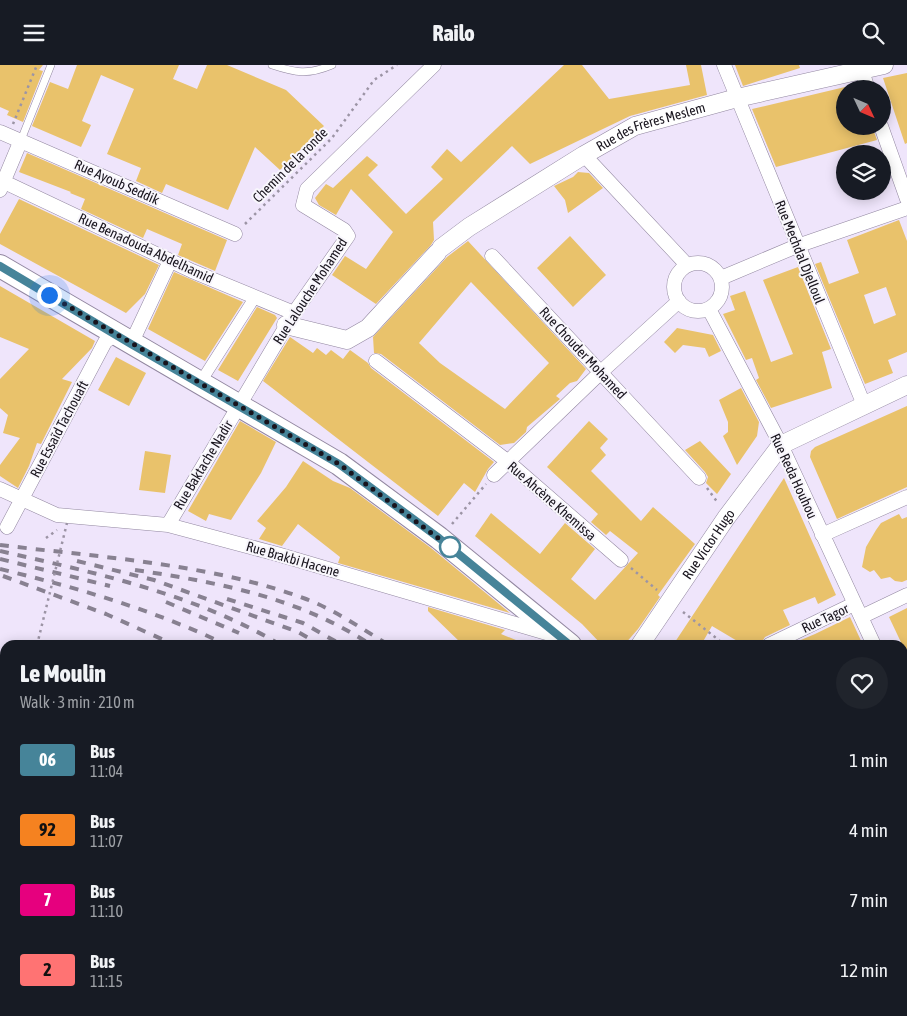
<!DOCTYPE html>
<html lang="en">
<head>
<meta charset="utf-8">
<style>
  :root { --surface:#171b24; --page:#20242c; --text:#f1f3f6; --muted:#9ea1a6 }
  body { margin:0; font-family:"Asap Condensed",sans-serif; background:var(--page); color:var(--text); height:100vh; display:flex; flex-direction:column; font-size:19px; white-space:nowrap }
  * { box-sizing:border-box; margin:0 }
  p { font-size:16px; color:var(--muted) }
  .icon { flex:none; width:28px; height:28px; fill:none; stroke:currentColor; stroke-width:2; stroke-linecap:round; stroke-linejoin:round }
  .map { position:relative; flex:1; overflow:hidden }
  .sheet { position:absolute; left:0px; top:575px; width:908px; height:376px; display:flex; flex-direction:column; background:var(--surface); border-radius:15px 15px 0 0; box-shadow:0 2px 12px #0003 }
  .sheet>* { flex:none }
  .badge { padding:0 10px; border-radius:4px; font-size:18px; line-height:32px }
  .needle { width:32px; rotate:134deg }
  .buttons { position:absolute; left:836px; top:15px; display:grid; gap:10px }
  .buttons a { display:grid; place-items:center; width:55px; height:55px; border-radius:50%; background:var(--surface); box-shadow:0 2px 12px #0003; font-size:25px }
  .you { position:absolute; width:25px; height:25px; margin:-12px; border:4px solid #fff; border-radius:50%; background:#1a73e8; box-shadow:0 0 0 8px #1a73e833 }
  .map>.badge { position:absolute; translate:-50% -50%; box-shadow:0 0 0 2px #fff }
  .round { display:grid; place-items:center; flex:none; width:52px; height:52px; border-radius:26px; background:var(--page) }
  .summary { display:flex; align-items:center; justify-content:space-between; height:85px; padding:0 20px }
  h1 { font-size:24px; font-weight:800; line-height:38px }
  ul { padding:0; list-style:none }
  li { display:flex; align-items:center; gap:15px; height:70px; padding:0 20px }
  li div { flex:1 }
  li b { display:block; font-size:19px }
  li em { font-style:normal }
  li .badge { min-width:55px; font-weight:700; text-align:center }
  header { display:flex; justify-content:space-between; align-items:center; height:65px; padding:0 20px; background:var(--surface); font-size:22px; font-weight:800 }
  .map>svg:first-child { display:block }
</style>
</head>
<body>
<header><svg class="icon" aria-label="menu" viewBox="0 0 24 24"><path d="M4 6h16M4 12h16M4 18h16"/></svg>Railo<svg class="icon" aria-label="search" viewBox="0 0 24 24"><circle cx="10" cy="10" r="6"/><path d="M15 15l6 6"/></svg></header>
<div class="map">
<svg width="907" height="951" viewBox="0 0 907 951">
  <rect width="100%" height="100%" fill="#efe5fb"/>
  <path fill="#dfc8fb" d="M 93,946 L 133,946 L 136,951 L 89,951 Z"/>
  <path fill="#e9c26b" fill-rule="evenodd" d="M 0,0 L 43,0 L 39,5 L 43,6 L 23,57 L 7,50 L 9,46 L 0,42 Z
    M 77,0 L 179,0 L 173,14 L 197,24 L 207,0 L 227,0 L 286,25 L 324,61 L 280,105 L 255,82 L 228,145 L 166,119 L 162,128 L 136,116 L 141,103 L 107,89 L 134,24 L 101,10 L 82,56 L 91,60 L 81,82 L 32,61 L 50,17 L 68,24 Z
    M 564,0 L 582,0 L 609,34 L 690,20 L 686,0 L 701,0 L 707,30 L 630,51 L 530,99 L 512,81 L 433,157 L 434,175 L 431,180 L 376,239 L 332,210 L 345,191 L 366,204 L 393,167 L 351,124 L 336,150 L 319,140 L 315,133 L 326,119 L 333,123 L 367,91 L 378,100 L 368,110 L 406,149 L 443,114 L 431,102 L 447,84 L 461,97 Z
    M 735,0 L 799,0 L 800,3 L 743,21 Z
    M 907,8 L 907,78 L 905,79 L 883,13 Z
    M 845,22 L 845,61 L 872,61 L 877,75 L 776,102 L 752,44 Z
    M 27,88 L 227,175 L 215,206 L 178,190 L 182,179 L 147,164 L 143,173 L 81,144 L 85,134 L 70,128 L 71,127 L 19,107 Z
    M 578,107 L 589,108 L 603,123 L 568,148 L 565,135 L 554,121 L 573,112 Z
    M 19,134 L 159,200 L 145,229 L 126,248 L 0,179 L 0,169 Z
    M 899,155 L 907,176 L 907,287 L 888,295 L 893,308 L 865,319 L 815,199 L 821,197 L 829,219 L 859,208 L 847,175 ZM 886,222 L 896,250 L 874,259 L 864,230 Z
    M 570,171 L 606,210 L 573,242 L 537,203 Z
    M 468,176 L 586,304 L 577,316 L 570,318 L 556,331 L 560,334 L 527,362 L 526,367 L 514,378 L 500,380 L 381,289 L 374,288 L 373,272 L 447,192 ZM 471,217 L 549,298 L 505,344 L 440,298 L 419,278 Z
    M 798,202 L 831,284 L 822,287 L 832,323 L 771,343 L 756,315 L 759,313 L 752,293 L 746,295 L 723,249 L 735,245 L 730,231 L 745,226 L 771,297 L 793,289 L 763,215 Z
    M 174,207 L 243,237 L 205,296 L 148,264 Z
    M 0,221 L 95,276 L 92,283 L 62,314 L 72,317 L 41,379 L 37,378 L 29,401 L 18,423 L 0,411 L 0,400 L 20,373 L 3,368 L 8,350 L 0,343 L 0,314 L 29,284 L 0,272 Z
    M 257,242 L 275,250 L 277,253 L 238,316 L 218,305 Z
    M 677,263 L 713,270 L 721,286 L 709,292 L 705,283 L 683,280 L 675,288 L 664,277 Z
    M 290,272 L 313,288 L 317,283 L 326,290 L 331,285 L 343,294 L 350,285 L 368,298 L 371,303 L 494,397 L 488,404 L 475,427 L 464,418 L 438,451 L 263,316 Z
    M 116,292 L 146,308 L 129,341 L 98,325 Z
    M 741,323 L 759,357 L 757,371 L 737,400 L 723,371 L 728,367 L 728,357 L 719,335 Z
    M 907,341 L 907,422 L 837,454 L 810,392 L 811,386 L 815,382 Z
    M 240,356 L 276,377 L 261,408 L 231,455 L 209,449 L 206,456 L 188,446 Z
    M 589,356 L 608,374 L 600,383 L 606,390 L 591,406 L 641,456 L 653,442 L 695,479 L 658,530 L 660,532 L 638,564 L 624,580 L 602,580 L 582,559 L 475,471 L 491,448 L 540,489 L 565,458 L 595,484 L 571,514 L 595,535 L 638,488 L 610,466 L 606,470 L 591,457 L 598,449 L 547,402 Z
    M 700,376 L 731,409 L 717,429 L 706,418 L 708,412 L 705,407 L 685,385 Z
    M 145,386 L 171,390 L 165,428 L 139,425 Z
    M 303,396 L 333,416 L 350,423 L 431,483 L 510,548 L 338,498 L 340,492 L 298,459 L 282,481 L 259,474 L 266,463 L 257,456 L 286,422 Z
    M 784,413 L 836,530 L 818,539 L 815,532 L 783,545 L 790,560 L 765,572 L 760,580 L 744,580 L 712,561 L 701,580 L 673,580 Z
    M 899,449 L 902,454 L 907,452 L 907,515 L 902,517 L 895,516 L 890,512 L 881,514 L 874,505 L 870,507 L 862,502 L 866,482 L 876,465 L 881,458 Z
    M 428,542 L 505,565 L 501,569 L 528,580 L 463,580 L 428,546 Z
    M 907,543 L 907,590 L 889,552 Z
    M 850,552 L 863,580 L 789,580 L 815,569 Z"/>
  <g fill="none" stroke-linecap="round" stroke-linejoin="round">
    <g stroke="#9287a0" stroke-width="8">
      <path id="service" d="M 272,0 C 296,8 308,10 332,0
        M 21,75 L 51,0
        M 0,699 L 5,696
        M 0,747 L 5,751
        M 0,856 L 3,836
        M 197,946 L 198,951
        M 3,951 L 5,938
        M 25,951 L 25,946
        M 41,951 L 41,946
        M 57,951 L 58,946
        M 206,951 L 209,946
        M 226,951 L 230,946
        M 250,951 L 254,946
        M 273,951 L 276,946
        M 299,951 L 300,946"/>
    </g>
    <g stroke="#9287a0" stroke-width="12">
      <path id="pedestrian" d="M 200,318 L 255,232"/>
    </g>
    <g stroke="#9287a0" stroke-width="15">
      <path id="minor" d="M 724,0 L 864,340
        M 860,0 L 868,24
        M 881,61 L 907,134
        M 0,67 L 235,169
        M 584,90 L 687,200
        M 0,115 L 192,206 L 294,248
        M 0,125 L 21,75
        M 492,191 L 699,413
        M674 222a24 24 0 1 1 48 0a24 24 0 1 1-48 0Z
        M 721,213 L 797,181 L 907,143
        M 709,244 L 781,380 L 874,580
        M 131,279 L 170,196
        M 376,296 L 507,396 L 621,495
        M 494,410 L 601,307 L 679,236
        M 0,424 L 57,450 L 168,460 L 277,489 L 550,569
        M 168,460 L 294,248 L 348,171 L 344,165 L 303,140 L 307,124 L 434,0
        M 7,462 L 105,277 L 115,269
        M 822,470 L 907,432
        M 861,552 L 907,530
        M 769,580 L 854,539
        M 902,643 L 907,653
        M 902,835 L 907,833"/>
    </g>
    <g stroke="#9287a0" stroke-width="19">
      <g id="tertiary">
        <path id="s1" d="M 441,183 L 469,162 L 584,90 L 635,61 L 737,33 L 884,0"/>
        <path d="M 286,260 L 347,275 L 368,263 L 437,188"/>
        <path id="s2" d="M 640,580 L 726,453 L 781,380 L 907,320"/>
        <path d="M 753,946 L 757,951"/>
      </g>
    </g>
    <g stroke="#9287a0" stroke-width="21">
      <path id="secondary" d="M 419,946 L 424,951"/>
    </g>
    <g stroke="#9287a0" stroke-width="24">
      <path id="primary" d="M 0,201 L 339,399 L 439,473 L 570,580
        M 869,946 L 873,951"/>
    </g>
    <g stroke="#9287a0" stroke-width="25">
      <path id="trunk" d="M 0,608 L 5,610
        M 0,793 L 5,797
        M 163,946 L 166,951
        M 389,946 L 392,951
        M 331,951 L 331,946"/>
    </g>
    <path stroke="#9c94a5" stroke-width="2.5" stroke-dasharray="2.5 4" stroke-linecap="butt" d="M 13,59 L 37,0
      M 245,159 L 332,73 L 374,15 L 397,0
      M 707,423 L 718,438
      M 452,459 L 486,419
      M 46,473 L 57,465
      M 631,503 L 657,525
      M 683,547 L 725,580
      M 0,661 L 5,655
      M 0,918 L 5,881
      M 137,946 L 140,951
      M 82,951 L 85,946
      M 89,951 L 91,946"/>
    <use href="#service" stroke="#fff" stroke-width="7"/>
    <use href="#pedestrian" stroke="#fff" stroke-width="11"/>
    <use href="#minor" stroke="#fff" stroke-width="14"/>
    <use href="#tertiary" stroke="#fff" stroke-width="18"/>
    <use href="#secondary" stroke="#fff" stroke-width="20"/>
    <use href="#primary" stroke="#fff" stroke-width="22"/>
    <use href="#trunk" stroke="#fff" stroke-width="24"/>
    <path stroke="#888191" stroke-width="4" stroke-dasharray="9 9" stroke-linecap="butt" d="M 0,480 C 98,492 213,499 306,534 C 335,545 362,564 389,580
      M 0,486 C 96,508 195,529 281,580
      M 0,494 L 110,521
      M 77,496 L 154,515 L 298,567 L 321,580
      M 0,504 C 78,523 154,545 227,580
      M 135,505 C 217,517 301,533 371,580
      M 3,511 L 106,549 L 175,580
      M 227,534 L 303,558 L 342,580
      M 166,537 L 239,568
      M 546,946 L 550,951
      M 560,946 L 564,951
      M 577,946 L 581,951
      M 591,946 L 595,951
      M 621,946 L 624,951
      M 668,946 L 671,951
      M 679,946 L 683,951
      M 704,946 L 708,951
      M 716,946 L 720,951"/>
    <path stroke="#9c94a5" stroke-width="2.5" stroke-dasharray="2.5 4" stroke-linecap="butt" d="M 37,580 L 67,458"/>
  </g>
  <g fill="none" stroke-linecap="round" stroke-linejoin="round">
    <g stroke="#fff" stroke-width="11">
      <path id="line" d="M 0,201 L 131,279 L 339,399 L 439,473 L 570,580"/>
    </g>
    <use href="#line" stroke="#468499" stroke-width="8"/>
    <path stroke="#18141d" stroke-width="5" stroke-dasharray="0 9" d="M 49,230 L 339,399 L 450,482"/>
  </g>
  <circle fill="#fff" stroke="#468499" stroke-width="2.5" cx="450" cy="482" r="10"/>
  <g text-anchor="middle" stroke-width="4" stroke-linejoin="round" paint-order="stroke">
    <g font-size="14" fill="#18141d" stroke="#f8f6fc">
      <text dy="5" stroke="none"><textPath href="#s1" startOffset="244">Rue des Frères Meslem</textPath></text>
      <text transform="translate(290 100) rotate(-45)" y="5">Chemin de la ronde</text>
      <text transform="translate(117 117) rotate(24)" y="5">Rue Ayoub Seddik</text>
      <text transform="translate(146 183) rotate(25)" y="5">Rue Benadouda Abdelhamid</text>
      <text transform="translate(800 187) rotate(68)" y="5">Rue Mechdal Djelloul</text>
      <text transform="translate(310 226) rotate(-57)" y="5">Rue Lalouche Mohamed</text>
      <text transform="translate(583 288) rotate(47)" y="5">Rue Chouder Mohamed</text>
      <text transform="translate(59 364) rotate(-62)" y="5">Rue Essaïd Tachouaft</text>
      <text transform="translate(203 400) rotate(-59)" y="5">Rue Baktache Nadir</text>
      <text transform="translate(794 411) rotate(65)" y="5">Rue Reda Houhou</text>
      <text transform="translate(552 436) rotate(41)" y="5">Rue Ahcène Khemissa</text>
      <text dy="5" stroke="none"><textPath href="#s2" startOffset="122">Rue Victor Hugo</textPath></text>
      <text transform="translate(293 494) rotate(16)" y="5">Rue Brakbi Hacene</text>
      <text transform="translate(825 553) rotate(-25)" y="5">Rue Tagor</text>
    </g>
  </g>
</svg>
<div class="buttons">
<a><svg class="needle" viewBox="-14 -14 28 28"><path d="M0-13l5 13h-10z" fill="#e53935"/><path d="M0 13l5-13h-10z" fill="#9ea1a6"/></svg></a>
<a><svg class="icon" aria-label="layers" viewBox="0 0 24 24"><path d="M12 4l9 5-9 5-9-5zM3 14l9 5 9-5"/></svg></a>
</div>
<div class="you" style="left:49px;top:230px"></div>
<section class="sheet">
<div class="summary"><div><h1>Le Moulin</h1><p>Walk · 3 min · 210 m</p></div><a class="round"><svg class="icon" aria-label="heart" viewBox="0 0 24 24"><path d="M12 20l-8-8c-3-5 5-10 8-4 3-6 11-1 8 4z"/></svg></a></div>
<ul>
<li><span class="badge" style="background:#468499;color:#fff">06</span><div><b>Bus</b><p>11:04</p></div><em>1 min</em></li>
<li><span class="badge" style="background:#f58220;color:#111">92</span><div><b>Bus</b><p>11:07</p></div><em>4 min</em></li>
<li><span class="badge" style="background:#e6007e;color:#fff">7</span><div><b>Bus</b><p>11:10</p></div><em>7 min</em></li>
<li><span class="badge" style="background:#ff7373;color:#111">2</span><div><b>Bus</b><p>11:15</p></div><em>12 min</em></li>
</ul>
</section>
</div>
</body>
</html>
